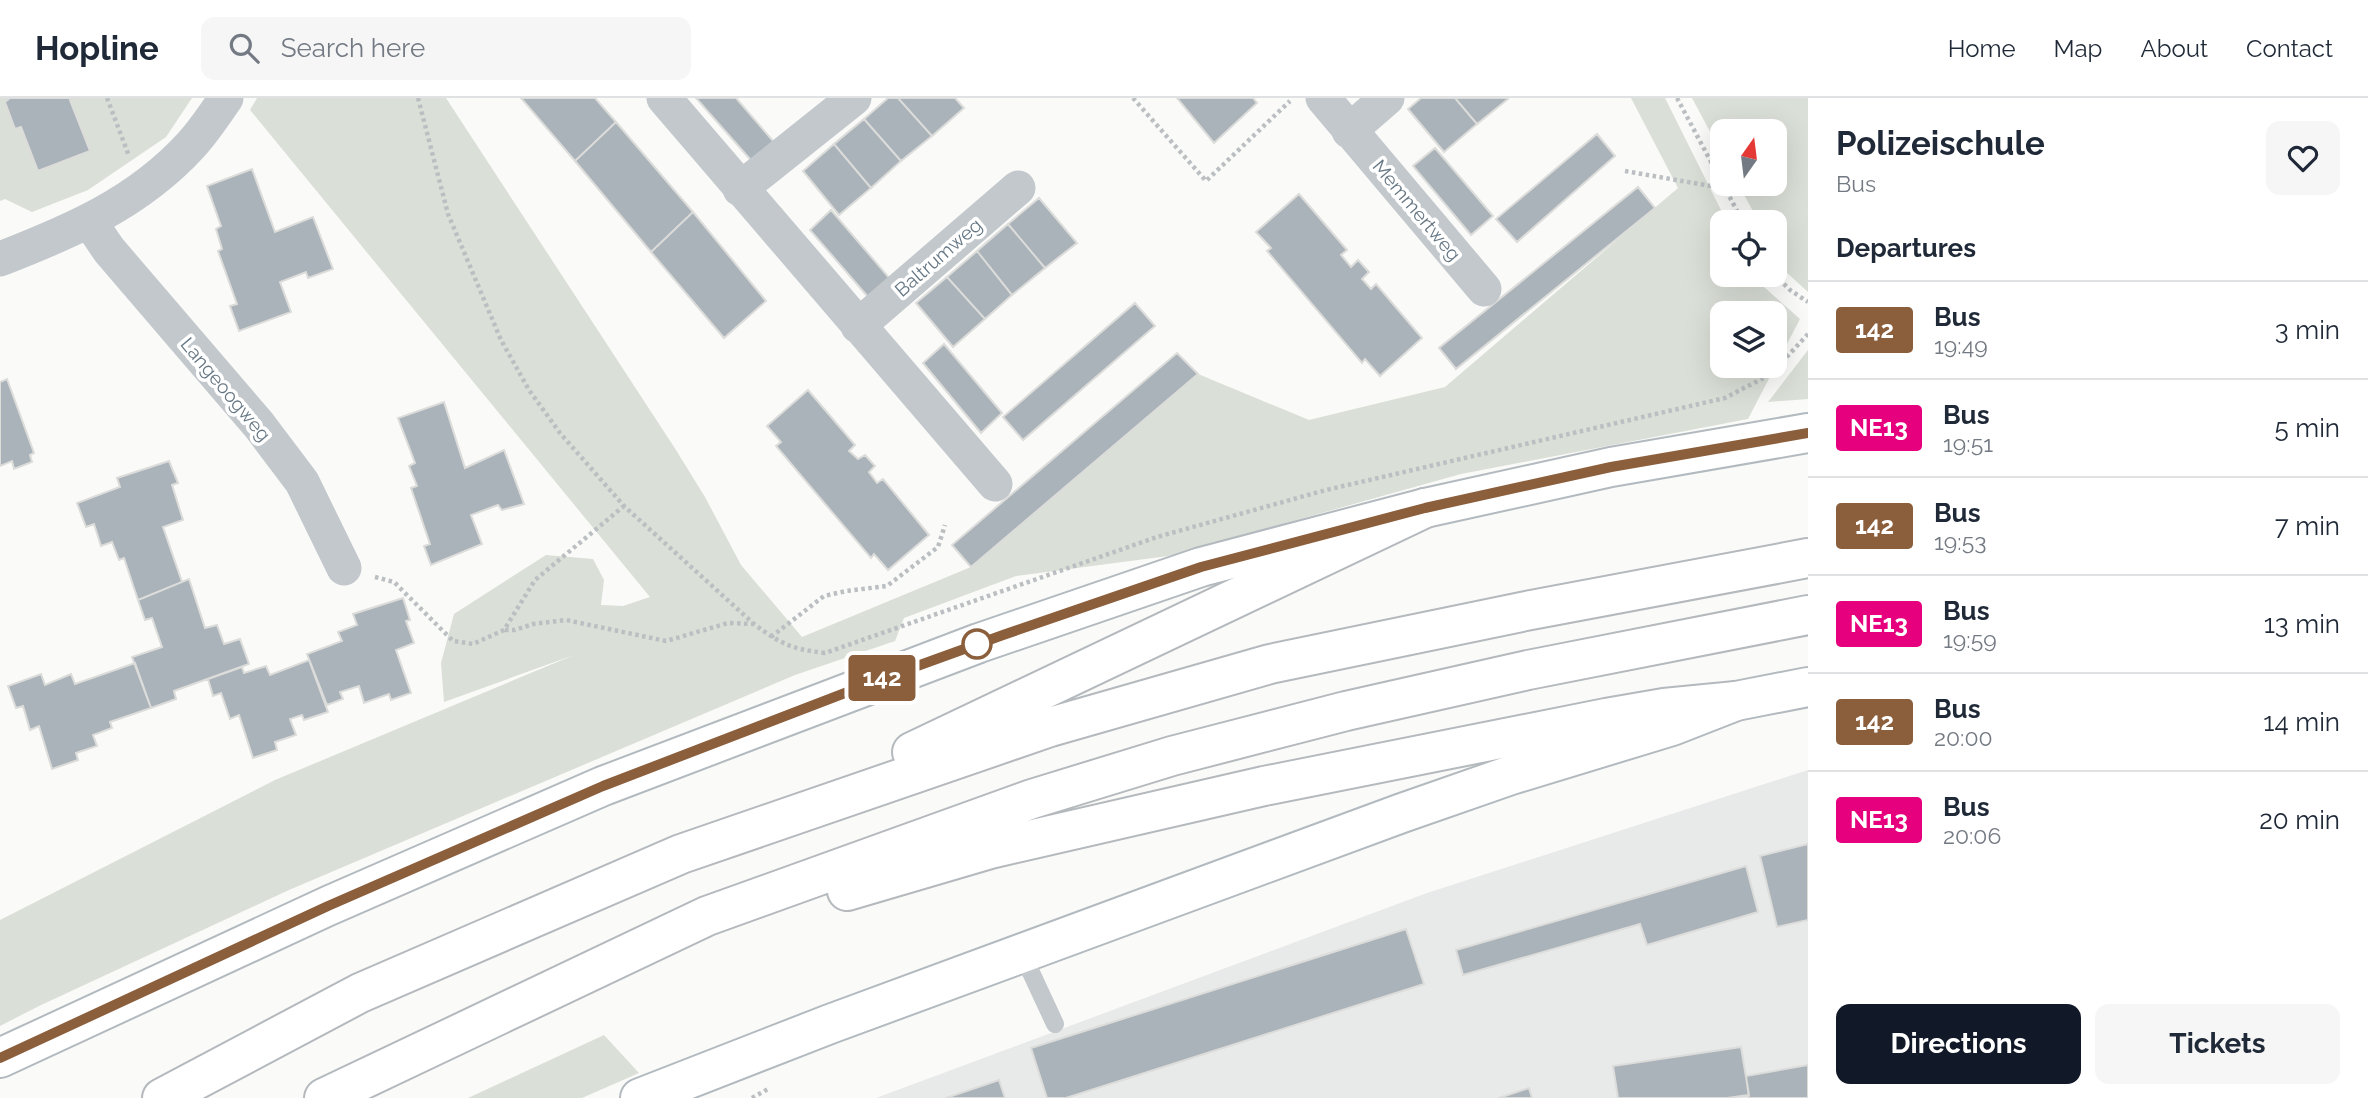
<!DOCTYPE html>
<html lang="en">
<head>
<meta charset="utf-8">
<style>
  :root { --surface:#fff; --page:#f6f6f7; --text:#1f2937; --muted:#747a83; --line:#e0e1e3; --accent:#111827 }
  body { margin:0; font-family:Raleway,sans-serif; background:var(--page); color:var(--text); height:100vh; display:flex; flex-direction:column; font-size:26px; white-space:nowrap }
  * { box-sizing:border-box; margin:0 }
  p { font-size:23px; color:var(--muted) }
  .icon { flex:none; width:38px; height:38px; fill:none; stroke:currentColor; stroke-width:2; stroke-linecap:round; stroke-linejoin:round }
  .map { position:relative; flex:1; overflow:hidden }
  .drawer { display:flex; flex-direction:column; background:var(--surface); width:560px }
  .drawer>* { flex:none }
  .badge { padding:0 14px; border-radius:5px; font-size:24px; line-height:46px }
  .needle { width:46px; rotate:14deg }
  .tools { position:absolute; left:1710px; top:21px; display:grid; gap:14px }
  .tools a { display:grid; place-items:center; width:77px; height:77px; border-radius:14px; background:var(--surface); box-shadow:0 7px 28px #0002; font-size:35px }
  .map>.badge { position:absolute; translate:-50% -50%; box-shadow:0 0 0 4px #fff }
  h2 { padding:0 28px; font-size:26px; line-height:63px }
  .round { display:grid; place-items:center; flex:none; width:74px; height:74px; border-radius:14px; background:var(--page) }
  .head { display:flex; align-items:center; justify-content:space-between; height:119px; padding:0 28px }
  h1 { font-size:33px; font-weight:700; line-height:52px }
  .button { display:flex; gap:14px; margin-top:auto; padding:14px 28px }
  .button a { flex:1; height:80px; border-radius:14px; background:var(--accent); color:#fff; font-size:28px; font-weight:700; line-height:80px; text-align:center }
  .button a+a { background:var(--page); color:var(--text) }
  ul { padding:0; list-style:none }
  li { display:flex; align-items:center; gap:21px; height:98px; padding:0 28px; border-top:2px solid var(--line) }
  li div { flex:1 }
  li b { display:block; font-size:26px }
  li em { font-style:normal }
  li .badge { min-width:77px; font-weight:700; text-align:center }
  header { display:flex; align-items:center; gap:42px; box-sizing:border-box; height:98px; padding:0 35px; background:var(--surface); border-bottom:2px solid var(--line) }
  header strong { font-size:33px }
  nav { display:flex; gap:38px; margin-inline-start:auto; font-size:24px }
  .search { width:490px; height:63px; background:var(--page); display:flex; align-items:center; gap:18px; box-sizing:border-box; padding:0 24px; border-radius:14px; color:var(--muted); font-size:26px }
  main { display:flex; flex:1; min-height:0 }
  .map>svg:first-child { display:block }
</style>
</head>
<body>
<header>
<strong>Hopline</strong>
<div class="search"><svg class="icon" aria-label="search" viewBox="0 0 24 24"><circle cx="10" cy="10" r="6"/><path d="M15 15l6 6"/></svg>Search here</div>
<nav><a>Home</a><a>Map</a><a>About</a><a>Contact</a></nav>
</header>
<main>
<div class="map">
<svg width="1808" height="1000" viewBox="0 0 1808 1000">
  <rect width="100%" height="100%" fill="#fafaf8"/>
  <path fill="#e8e9e9" d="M 1808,672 L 1808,1000 L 876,1000 L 1427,795 Z"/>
  <path fill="#dadfd7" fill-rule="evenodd" d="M 0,0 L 192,0 L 166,39 L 88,92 L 32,114 L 5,101 L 0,103 Z
    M 257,0 L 446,0 L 676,352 L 705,399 L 741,467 L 802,539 L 971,469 L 1198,276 L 1309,322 L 1445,289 L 1678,90 L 1631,0 L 1665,0 L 1727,124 L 1722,124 L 1722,177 L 1753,177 L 1755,181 L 1800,221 L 1748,321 L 1461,376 L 1168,458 L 1016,478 L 904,520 L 895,543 L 795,577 L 289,792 L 39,908 L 0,928 L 0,822 L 275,682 L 574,557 L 444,604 L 441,565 L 454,516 L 546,457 L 593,461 L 604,482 L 601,507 L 623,508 L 650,499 L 250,12 ZM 1722,215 L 1774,215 L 1774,268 L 1722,268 Z
    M 1692,0 L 1808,0 L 1808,194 L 1785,173 L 1775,153 L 1774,124 L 1759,124 L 1738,86 L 1774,86 L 1774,33 L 1722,33 L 1722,56 Z
    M 1808,252 L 1808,301 L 1768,304 Z
    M 604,937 L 639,975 L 582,1000 L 468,1000 Z"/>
  <path fill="#aab3b9" stroke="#dcdcda" stroke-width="2" d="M 10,0 L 76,0 L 70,2 L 90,53 L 38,73 L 21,29 L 15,31 L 5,4 Z
    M 521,0 L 595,0 L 616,24 L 575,63 Z
    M 696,0 L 736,0 L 779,50 L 757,69 Z
    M 888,0 L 898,0 L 932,38 L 901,63 L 864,21 Z
    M 898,0 L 955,0 L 964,10 L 932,38 Z
    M 1177,0 L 1253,0 L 1257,5 L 1214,45 Z
    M 1421,0 L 1455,0 L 1477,26 L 1444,54 L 1408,11 Z
    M 1455,0 L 1507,0 L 1508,1 L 1477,26 Z
    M 864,21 L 901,63 L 871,90 L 834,46 Z
    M 616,24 L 693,114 L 651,154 L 575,63 Z
    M 1597,36 L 1615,58 L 1517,144 L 1496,121 Z
    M 834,46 L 871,90 L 839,117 L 803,73 Z
    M 1435,50 L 1493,118 L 1471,137 L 1413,68 Z
    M 252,71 L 275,134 L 313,119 L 333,171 L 308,180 L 306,174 L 280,184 L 291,214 L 239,233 L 230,208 L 237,206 L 218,153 L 222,151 L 216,131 L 221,128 L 207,88 Z
    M 1638,89 L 1655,110 L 1456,271 L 1439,250 Z
    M 1299,96 L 1347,152 L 1341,157 L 1351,169 L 1358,162 L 1369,174 L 1362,181 L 1371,191 L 1376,186 L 1422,240 L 1380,278 L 1365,261 L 1362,265 L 1267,153 L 1271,150 L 1256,134 Z
    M 1039,100 L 1077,145 L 1045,170 L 1008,126 Z
    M 831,112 L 891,182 L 869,200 L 810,132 Z
    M 693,114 L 766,203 L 724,240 L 651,154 Z
    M 1008,126 L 1045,170 L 1012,197 L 977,153 Z
    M 977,153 L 1012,197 L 985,221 L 947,179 Z
    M 947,179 L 985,221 L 953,249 L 916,205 Z
    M 1135,205 L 1155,228 L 1023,342 L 1003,319 Z
    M 944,246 L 1002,315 L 981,335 L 923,265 Z
    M 1177,255 L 1198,276 L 971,469 L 952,447 Z
    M 7,281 L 34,355 L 30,357 L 32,364 L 14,371 L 12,363 L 0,368 L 0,284 Z
    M 808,292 L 855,347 L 849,353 L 858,361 L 865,357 L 875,368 L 869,374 L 877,385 L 883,381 L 929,437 L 888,472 L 874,456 L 871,460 L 776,348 L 781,344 L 767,328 Z
    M 444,304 L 465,370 L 504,352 L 524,406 L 502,412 L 498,407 L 471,417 L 482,446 L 431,467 L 424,448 L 430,446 L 411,390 L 417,388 L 409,368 L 415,365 L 398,320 Z
    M 169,363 L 178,385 L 172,387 L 183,422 L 163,429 L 182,484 L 138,502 L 124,460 L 119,462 L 112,444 L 101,448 L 94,426 L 86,429 L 77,405 L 120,389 L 117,380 Z
    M 189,481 L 205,530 L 217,527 L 224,546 L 240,541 L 249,566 L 174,593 L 176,601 L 151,610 L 132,559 L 162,549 L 152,520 L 145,522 L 138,502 Z
    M 403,500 L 410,522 L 406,523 L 414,545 L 396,552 L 411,595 L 391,602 L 389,596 L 364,605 L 359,588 L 340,594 L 343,601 L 327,607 L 307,556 L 342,543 L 338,534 L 357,527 L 353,516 Z
    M 309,562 L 328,614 L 304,622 L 302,617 L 290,621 L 296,637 L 275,644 L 277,652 L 253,660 L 239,617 L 230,621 L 221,595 L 213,598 L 208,581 L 242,569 L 244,575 L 266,568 L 270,577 Z
    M 135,565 L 151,610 L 110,624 L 112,630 L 93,637 L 97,648 L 76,655 L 78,662 L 52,671 L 39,628 L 30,632 L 23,608 L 16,610 L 8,588 L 41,576 L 45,587 L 71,576 L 75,586 Z
    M 1808,746 L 1808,822 L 1777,829 L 1760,758 Z
    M 1746,768 L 1758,814 L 1647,847 L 1640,826 L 1463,877 L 1456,852 Z
    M 1406,831 L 1424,886 L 1066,1000 L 1047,1000 L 1031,950 Z
    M 1741,949 L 1749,997 L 1727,1000 L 1618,1000 L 1613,968 Z
    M 1808,967 L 1808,1000 L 1749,1000 L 1746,978 Z
    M 999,982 L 1005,1000 L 946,1000 Z
    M 1529,990 L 1532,1000 L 1499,1000 Z"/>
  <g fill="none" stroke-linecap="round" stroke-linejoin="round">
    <g stroke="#b3babf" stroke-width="42">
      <path id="secondary" d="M 0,960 L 328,808 L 603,688 L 979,545 L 1201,469 L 1425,410 L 1611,369 L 1808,335
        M 640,1000 L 830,926 L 1402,715 L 1511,677 L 1672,628 L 1736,603 L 1808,589"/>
    </g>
    <g stroke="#b4b9bd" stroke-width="42">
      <path id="motorway" d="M 912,654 L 1425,410
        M 847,793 L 990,751 L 1264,688 L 1606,620 L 1664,610 L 1736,603
        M 162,1000 L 360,895 L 681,756 L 1050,629 L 1270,566 L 1526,513 L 1808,460
        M 324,1000 L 707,818 L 1032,701 L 1172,658 L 1346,613 L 1528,572 L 1808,517"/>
    </g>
    <path stroke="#bbbfc2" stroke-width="4.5" stroke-dasharray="3.5 3.5" stroke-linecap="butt" d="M 107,0 L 129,58
      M 418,0 L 448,116 L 501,242 L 529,292 L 560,335 L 624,408 L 754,526 C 781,546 791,551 825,555 L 1157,439 L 1326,392 L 1725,300 L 1771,276 L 1808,236
      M 1133,0 L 1206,83 L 1290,3
      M 1677,0 L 1743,124
      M 1625,73 L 1722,90
      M 1774,176 L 1790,192 L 1808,204
      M 375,479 L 394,484 L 453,543 L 473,546 L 504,532 L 535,482 L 624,408
      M 505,532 L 515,532 L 533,526 L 566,522 L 666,543 L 728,525 L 753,526
      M 771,539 L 824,498 L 846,493 L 887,488 L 938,449 L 945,427
      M 752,1000 L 768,991"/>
    <path stroke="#c3c8cc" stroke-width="18" d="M 1022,855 L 1055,926"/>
    <path stroke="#c3c8cc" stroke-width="35" d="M 664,0 L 995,386
      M 1323,0 L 1484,191
      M 1349,33 L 1387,0
      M 740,91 L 854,0
      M 90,124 L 109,152 L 259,327 L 302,384 L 344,470
      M 0,161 C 72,133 138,105 191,47 C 204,33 215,16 226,0
      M 858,228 L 1018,90"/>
    <use href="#secondary" stroke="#fff" stroke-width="38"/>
    <use href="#motorway" stroke="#fff" stroke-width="38"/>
  </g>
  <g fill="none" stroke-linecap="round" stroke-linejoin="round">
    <g stroke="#fff" stroke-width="16">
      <path id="line" d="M 0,960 L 328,808 L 603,688 L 884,580 L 1003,537 L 1201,469 L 1425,410 L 1611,369 L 1808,335"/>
    </g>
    <use href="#line" stroke="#8b5e3c" stroke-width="10"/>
  </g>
  <circle fill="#fff" stroke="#8b5e3c" stroke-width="3.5" cx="977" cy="546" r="14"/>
  <g text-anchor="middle" stroke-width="7" stroke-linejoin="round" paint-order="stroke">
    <g font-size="19" fill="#657683" stroke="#fff">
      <text transform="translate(1417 112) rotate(50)" y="7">Memmertweg</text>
      <text transform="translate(938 159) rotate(-41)" y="7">Baltrumweg</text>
      <text transform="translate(226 291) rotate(50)" y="7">Langeoogweg</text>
    </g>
  </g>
</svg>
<div class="tools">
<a><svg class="needle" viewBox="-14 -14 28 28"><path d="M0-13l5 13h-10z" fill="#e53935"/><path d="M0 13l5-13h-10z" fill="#747a83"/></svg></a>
<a><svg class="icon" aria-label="locate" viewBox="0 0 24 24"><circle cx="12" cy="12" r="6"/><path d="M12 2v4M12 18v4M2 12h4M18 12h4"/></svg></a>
<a><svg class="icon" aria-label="layers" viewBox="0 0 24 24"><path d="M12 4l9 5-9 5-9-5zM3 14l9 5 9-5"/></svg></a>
</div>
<b class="badge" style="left:882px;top:580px;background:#8b5e3c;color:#fff">142</b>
</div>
<section class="drawer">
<div class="head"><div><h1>Polizeischule</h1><p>Bus</p></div><a class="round"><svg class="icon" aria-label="heart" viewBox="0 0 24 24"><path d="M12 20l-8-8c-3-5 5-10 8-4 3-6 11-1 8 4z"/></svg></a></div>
<h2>Departures</h2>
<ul>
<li><span class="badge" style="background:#8b5e3c;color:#fff">142</span><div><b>Bus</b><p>19:49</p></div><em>3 min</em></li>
<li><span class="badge" style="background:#e6007e;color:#fff">NE13</span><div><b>Bus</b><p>19:51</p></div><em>5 min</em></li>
<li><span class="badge" style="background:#8b5e3c;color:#fff">142</span><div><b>Bus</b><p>19:53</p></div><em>7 min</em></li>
<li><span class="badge" style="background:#e6007e;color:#fff">NE13</span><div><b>Bus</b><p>19:59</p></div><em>13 min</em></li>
<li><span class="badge" style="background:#8b5e3c;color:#fff">142</span><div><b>Bus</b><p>20:00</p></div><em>14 min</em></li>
<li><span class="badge" style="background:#e6007e;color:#fff">NE13</span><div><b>Bus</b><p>20:06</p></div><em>20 min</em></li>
</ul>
<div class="button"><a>Directions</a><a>Tickets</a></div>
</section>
</main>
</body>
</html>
